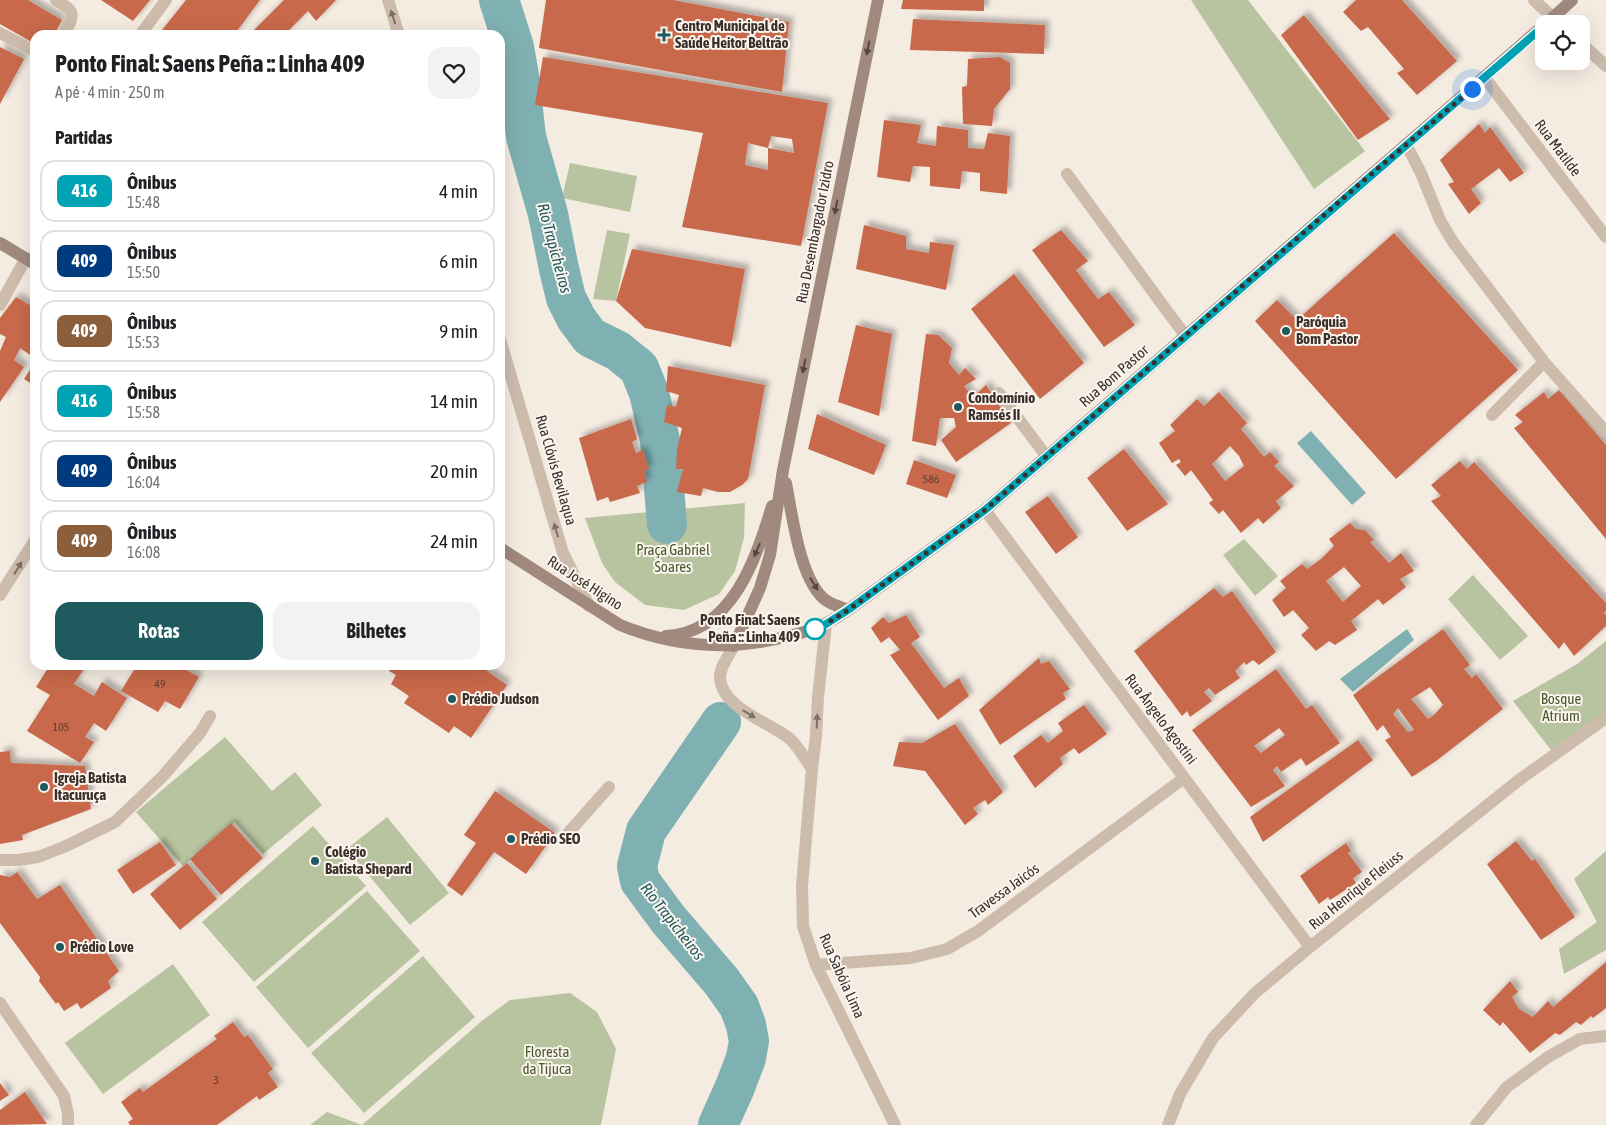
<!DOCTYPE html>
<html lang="pt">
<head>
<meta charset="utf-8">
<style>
  :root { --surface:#fff; --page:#f2f2f2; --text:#202124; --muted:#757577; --line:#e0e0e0; --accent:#1f5a5e }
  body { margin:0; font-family:"Asap Condensed",sans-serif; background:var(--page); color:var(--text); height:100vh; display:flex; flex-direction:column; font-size:19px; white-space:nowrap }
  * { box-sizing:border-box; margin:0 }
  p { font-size:16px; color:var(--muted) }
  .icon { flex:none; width:28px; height:28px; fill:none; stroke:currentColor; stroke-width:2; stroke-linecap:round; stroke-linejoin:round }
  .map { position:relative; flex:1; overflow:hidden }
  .panel { position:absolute; left:30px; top:30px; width:475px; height:640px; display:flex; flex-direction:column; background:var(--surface); border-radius:15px; box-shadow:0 5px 20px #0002 }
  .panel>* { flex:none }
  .badge { padding:0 10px; border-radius:8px; font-size:18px; line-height:32px }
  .tools { position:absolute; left:1535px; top:15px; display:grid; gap:10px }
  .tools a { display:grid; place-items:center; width:55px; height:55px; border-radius:10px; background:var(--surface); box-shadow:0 5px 20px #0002; font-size:25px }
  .you { position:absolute; width:25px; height:25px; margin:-12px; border:4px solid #fff; border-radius:50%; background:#1a73e8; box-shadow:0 0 0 8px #1a73e833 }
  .map>.badge { position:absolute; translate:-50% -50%; box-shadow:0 0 0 2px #fff }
  h2 { padding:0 25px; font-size:19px; line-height:45px }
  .round { display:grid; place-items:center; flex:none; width:52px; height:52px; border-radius:15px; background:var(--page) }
  .headline { display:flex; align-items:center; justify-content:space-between; height:85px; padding:0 25px }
  h1 { font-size:24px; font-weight:700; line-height:38px }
  .action { display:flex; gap:10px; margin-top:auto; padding:10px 25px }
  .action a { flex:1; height:58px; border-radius:15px; background:var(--accent); color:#fff; font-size:20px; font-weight:700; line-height:58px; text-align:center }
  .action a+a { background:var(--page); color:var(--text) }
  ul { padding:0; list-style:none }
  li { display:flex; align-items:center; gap:15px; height:62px; margin:0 10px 8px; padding:0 15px; border:2px solid var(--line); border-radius:15px }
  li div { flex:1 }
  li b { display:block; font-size:19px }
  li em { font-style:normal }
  li .badge { min-width:55px; font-weight:700; text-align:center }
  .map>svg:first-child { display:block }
</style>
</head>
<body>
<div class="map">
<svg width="1606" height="1125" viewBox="0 0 1606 1125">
  <defs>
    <filter id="shadow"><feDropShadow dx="4.5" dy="-4.5" stdDeviation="2.5" flood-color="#0004"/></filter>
  </defs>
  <rect width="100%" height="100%" fill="#f4ebe1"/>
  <path fill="#b8c4a0" d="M 1191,0 L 1248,0 L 1365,151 L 1314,189 Z
    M 570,163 L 637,176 L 630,212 L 562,198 Z
    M 607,230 L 630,234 L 616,301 L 593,299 Z
    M 745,503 L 744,538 L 735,571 L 719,594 L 684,610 L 645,605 L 615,582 L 602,563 L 585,518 Z
    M 1244,539 L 1278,576 L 1255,596 L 1223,555 Z
    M 1473,575 L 1528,636 L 1500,660 L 1448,599 Z
    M 1606,641 L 1606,713 L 1551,750 L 1513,701 L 1577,664 Z
    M 225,737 L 272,791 L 295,772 L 322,805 L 263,854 L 235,822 L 183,866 L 136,812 Z
    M 387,817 L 449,893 L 410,925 L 347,849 Z
    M 313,826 L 366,886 L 254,982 L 202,922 Z
    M 1606,851 L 1606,950 L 1564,974 L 1559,949 L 1597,922 L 1574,879 Z
    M 367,891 L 420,951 L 308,1048 L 256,987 Z
    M 423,956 L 475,1017 L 364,1113 L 311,1053 Z
    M 173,964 L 210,1015 L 103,1094 L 65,1043 Z
    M 570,993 L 597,1012 L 616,1049 L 601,1125 L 310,1125 L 327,1112 L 362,1125 L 483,1020 L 510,1000 Z"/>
  <path fill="#7fb0b2" d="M 1311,431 L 1366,493 L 1352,505 L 1297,443 Z
    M 1407,629 L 1414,640 L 1353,692 L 1340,679 Z"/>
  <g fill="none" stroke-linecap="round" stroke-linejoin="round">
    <path stroke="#7fb0b2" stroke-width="40" d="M 499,0 L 514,47 L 520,82 L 526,137 L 548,214 L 559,269 L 566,298 L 576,318 L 590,337 L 618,351 L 639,368 L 649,393 L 660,440 L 667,524
      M 718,1125 L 735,1087 L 746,1058 L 749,1041 L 746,1025 L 739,1006 L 722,982 L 668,919 L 640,881 L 637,866 L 646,831 L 721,722"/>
  </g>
  <path fill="#c8694b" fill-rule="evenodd" filter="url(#shadow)" d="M 0,0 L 28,0 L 62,20 L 54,35 L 35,35 L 35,44 L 0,24 Z
    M 101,0 L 150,0 L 133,21 Z
    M 186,0 L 260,0 L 234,35 L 158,35 Z
    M 284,0 L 336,0 L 316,21 L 308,11 L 284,35 L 249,35 Z
    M 546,0 L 673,0 L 789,22 L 782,92 L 539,48 Z
    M 903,0 L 984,0 L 984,11 L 901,9 Z
    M 1356,0 L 1402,0 L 1457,61 L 1417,95 L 1397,73 L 1404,69 L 1368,27 L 1361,31 L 1343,12 Z
    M 1304,15 L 1390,119 L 1358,140 L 1281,35 Z
    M 913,19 L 1045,25 L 1044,54 L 910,50 Z
    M 0,47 L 24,59 L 0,104 Z
    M 543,57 L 828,103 L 801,246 L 682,227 L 703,133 L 535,105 ZM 771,136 L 792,139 L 794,153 L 768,148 L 768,170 L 745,165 L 748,143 L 768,148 Z
    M 1000,57 L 1010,63 L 1010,89 L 994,109 L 992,126 L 963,124 L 962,87 L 967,86 L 968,59 Z
    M 884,120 L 921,125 L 917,143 L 936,146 L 937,126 L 968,130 L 968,148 L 984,149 L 988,133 L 1010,136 L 1007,194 L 980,191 L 980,173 L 962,171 L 960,189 L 930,186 L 930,167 L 913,166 L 910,182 L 877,177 Z
    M 1479,124 L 1485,133 L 1490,127 L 1524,173 L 1510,182 L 1499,168 L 1471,189 L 1481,203 L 1469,214 L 1448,184 L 1454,182 L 1440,160 Z
    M 864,225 L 906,236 L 906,249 L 929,253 L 930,242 L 954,245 L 946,290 L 856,269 Z
    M 1061,230 L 1088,261 L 1076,270 L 1098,299 L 1109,292 L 1135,325 L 1104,347 L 1032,250 Z
    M 1394,233 L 1518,370 L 1396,479 L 1255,321 L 1277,300 L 1297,320 Z
    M 632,249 L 745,269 L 731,347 L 645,328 L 616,301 Z
    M 1014,274 L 1084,363 L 1040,399 L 971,309 Z
    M 16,297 L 35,308 L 35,346 L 30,355 L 20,348 L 14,360 L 24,367 L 0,402 L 0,351 L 6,337 L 0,334 L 0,318 Z
    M 856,325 L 892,334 L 879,416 L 838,402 Z
    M 926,334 L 938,335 L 952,348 L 949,363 L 959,375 L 965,368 L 976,379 L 964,386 L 973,397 L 986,385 L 1011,423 L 956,462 L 941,440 L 956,427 L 954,418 L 940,418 L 936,446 L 912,441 Z
    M 35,362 L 35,386 L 24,379 Z
    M 668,366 L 765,385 L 748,479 L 742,485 L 730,492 L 718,492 L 703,488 L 701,496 L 677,492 L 683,469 L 676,469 L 677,450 L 682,428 L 664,422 L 667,405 L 676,407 L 679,395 L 666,391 Z
    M 1559,390 L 1606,445 L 1606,539 L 1514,428 L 1523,422 L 1515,415 L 1544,392 L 1548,399 Z
    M 1219,392 L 1247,423 L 1241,429 L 1264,457 L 1270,452 L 1279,462 L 1274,466 L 1294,486 L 1276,501 L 1281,508 L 1263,524 L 1258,518 L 1241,533 L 1223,510 L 1219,514 L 1209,503 L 1213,500 L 1191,470 L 1185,476 L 1176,465 L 1181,462 L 1179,459 L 1172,463 L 1159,443 L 1175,431 L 1170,425 L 1197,399 L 1204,406 ZM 1230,446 L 1239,456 L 1244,466 L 1225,481 L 1212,464 Z
    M 817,414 L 886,445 L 874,475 L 808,449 Z
    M 631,419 L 637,439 L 632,442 L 636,453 L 643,450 L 649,469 L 644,471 L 647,482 L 637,486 L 640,493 L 610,502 L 608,497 L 597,501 L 579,438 Z
    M 1124,449 L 1168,504 L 1127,531 L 1087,478 Z
    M 914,460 L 956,475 L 947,498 L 906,484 Z
    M 1460,461 L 1467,469 L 1474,462 L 1606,603 L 1606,610 L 1604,613 L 1606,615 L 1606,626 L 1574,656 L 1564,642 L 1559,649 L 1431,501 L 1441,496 L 1431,485 Z
    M 1048,496 L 1078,537 L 1056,554 L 1025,512 Z
    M 1350,523 L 1356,529 L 1365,530 L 1374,540 L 1370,542 L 1389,563 L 1401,553 L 1414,571 L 1400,579 L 1406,587 L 1383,605 L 1378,599 L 1351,621 L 1357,630 L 1335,645 L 1329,641 L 1316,651 L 1301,635 L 1309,628 L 1293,610 L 1284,617 L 1272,600 L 1286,588 L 1280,581 L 1302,564 L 1307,569 L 1321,559 L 1334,546 L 1329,539 ZM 1344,567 L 1361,586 L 1343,602 L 1326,581 Z
    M 1214,588 L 1223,597 L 1232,591 L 1276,652 L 1259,665 L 1253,660 L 1246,665 L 1244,662 L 1235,671 L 1240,678 L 1215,695 L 1209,688 L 1204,692 L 1212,701 L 1190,717 L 1187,711 L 1182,716 L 1134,651 Z
    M 906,615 L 920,637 L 911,643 L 944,688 L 959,678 L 969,696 L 938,720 L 890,655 L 900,650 L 889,637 L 881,643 L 871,628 L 883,617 L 889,623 Z
    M 1443,629 L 1470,665 L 1464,669 L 1472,678 L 1476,674 L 1503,709 L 1436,761 L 1412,777 L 1385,740 L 1391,737 L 1383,725 L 1377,731 L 1353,695 ZM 1430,687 L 1443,705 L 1435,714 L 1428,719 L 1411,699 ZM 1398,708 L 1414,730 L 1408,732 L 1393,714 Z
    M 1039,658 L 1041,664 L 1049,661 L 1070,689 L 1063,693 L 1066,699 L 1000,745 L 979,710 Z
    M 50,665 L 76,665 L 83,670 L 74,684 L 94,696 L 102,682 L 127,698 L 106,731 L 94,723 L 85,737 L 94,742 L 80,763 L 27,731 L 50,695 L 36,687 Z
    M 137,665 L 188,665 L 185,669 L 199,677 L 180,709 L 165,701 L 158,712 L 121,691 Z
    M 393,665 L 491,665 L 487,671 L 507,685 L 471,738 L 454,726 L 449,733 L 404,703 L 409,696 L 391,684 L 396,675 L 389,671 Z
    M 1276,669 L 1306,709 L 1312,705 L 1340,743 L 1306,766 L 1301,758 L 1281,772 L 1277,766 L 1273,770 L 1285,786 L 1251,807 L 1192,730 ZM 1279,728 L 1285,735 L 1261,753 L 1254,746 Z
    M 1084,705 L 1107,734 L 1079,754 L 1074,748 L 1060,758 L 1063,764 L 1035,788 L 1013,756 L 1041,735 L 1048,743 L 1063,731 L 1058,723 Z
    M 955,724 L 1003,792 L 988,805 L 985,800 L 973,808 L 978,814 L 965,825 L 925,771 L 893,766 L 899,742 L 922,743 Z
    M 1358,740 L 1373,760 L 1263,842 L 1250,817 Z
    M 10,751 L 11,763 L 85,766 L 91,809 L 22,835 L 23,840 L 0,844 L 0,752 Z
    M 495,791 L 555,833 L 526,874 L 494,852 L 462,896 L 447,885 L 476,843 L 464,835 Z
    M 231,823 L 263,858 L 221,895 L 190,859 Z
    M 1516,841 L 1532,861 L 1535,859 L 1575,917 L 1541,940 L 1487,864 Z
    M 160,842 L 176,865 L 133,894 L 117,870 Z
    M 1346,843 L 1351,851 L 1348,853 L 1362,872 L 1353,878 L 1356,883 L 1330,900 L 1328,897 L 1319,904 L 1300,876 Z
    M 187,863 L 217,899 L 180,930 L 150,894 Z
    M 17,872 L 37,899 L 60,885 L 119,971 L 108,981 L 111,988 L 81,1009 L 77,1003 L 64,1011 L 58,1002 L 56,1004 L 39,981 L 40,977 L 0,923 L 0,875 L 10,877 Z
    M 1606,962 L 1606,1008 L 1593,1018 L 1591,1016 L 1581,1025 L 1576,1022 L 1560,1035 L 1555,1033 L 1530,1053 L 1503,1022 L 1500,1026 L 1483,1010 L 1510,981 L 1518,992 L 1512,997 L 1519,1009 L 1533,1017 L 1548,1001 L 1553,1007 Z
    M 233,1022 L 244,1037 L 248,1035 L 273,1069 L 268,1073 L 278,1087 L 259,1100 L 257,1096 L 217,1125 L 130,1125 L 128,1122 L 133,1119 L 121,1102 L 140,1088 L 143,1092 L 217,1039 L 214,1036 Z
    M 0,1083 L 9,1095 L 0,1101 Z
    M 25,1092 L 47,1124 L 0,1125 L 0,1110 Z"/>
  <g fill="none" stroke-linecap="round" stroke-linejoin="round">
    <path stroke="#cdbbac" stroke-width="12" d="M 56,0 C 77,12 74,15 64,35
      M 0,33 L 35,51
      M 140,35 L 166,0
      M 1067,174 L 1167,311 L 1185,335
      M 0,305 L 26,258
      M 999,393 L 1047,457
      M 569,832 L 609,787
      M 0,860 L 18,860 L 38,857 L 64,847 L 115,822 L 163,776 L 200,733 L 210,716"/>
    <path stroke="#cdbbac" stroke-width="12" d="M 388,0 L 399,35
      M 1534,0 L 1560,24
      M 1581,43 L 1606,66
      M 1485,78 L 1606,237
      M 1406,144 L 1421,173 L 1440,220 L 1453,242 L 1544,362 L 1606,432
      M 500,339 L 563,553 L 589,606
      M 1492,415 L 1544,362
      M 985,510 L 1310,947
      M 0,595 L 35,540
      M 826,624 L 818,697 L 816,736 L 812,769 L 802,886 L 803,926 L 816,965 L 895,1125
      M 734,646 C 729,655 720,667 720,677 C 721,708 769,722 789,738 C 799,747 805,759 812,769
      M 816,965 L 911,958 L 947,949 L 978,931 L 1184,778
      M 0,1003 L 64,1096 L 68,1114 L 68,1125
      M 1168,1125 L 1180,1094 L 1213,1038 L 1255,993 L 1310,947 L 1519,780 L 1606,718
      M 1476,1125 L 1507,1087 L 1548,1057 L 1580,1039 L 1606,1036"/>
    <path stroke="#a18a7d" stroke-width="12" d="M 1546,24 L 1572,0
      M 0,243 L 35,264
      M 786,483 C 792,514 800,583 827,601 C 833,605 841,607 848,610
      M 500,548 L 620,625 C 674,647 732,651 789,636 C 801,633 814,630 825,624 C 833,620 841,615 848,610 L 985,510 L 1544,25
      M 666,636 C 732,633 756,559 772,506
      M 734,646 L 760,588 L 770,555 L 783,470 L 878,0"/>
  </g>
  <defs><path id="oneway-solid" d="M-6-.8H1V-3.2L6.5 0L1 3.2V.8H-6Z" transform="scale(1.25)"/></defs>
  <g fill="#7d6f65">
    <use href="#oneway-solid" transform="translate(393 17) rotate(-108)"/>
    <use href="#oneway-solid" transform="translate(556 530) rotate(-106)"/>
    <use href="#oneway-solid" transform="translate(18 568) rotate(-58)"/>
    <use href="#oneway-solid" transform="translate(749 714) rotate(31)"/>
    <use href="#oneway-solid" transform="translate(817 721) rotate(-88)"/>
  </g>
  <g fill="#544640">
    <use href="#oneway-solid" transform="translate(868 48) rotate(101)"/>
    <use href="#oneway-solid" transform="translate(836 207) rotate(101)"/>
    <use href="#oneway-solid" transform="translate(804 366) rotate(101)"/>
    <use href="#oneway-solid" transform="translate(757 550) rotate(114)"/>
    <use href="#oneway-solid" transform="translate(814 584) rotate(58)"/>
  </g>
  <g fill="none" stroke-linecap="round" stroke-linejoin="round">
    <g stroke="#fff" stroke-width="11">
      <path id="line" d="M 815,629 L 826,624 L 848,610 L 985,510 L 1544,26"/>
    </g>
    <use href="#line" stroke="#00a3b4" stroke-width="8"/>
    <path stroke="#3b302b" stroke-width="5" stroke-dasharray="0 9" d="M 815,629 L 826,624 L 848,610 L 985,510 L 1362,182 L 1472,89"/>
  </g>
  <g fill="#1f5a5e" stroke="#fbf5ee" stroke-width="2">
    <path d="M661.5 27.5h5v5h5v5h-5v5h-5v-5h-5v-5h5z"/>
    <circle cx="1286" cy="331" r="5"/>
    <circle cx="958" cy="407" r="5"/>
    <circle cx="452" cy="699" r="5"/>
    <circle cx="44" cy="787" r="5"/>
    <circle cx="511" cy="839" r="5"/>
    <circle cx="315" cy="861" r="5"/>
    <circle cx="60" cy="947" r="5"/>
  </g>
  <circle fill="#fff" stroke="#00a3b4" stroke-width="2.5" cx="815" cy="629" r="10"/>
  <g text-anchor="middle" stroke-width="4" stroke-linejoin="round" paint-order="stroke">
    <g font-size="12" fill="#5e3e33">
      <text x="931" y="483">586</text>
      <text x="160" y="688">49</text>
      <text x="61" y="731">105</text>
      <text x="216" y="1084">3</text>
    </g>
    <g font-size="15" font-weight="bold" fill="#3b302b" stroke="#fbf5ee" text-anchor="start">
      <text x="675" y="31">Centro Municipal de<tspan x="675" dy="17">Saúde Heitor Beltrão</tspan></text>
      <text x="1296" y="327">Paróquia<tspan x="1296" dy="17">Bom Pastor</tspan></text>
      <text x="968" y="403">Condomínio<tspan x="968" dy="17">Ramsés II</tspan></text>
      <text x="462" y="704">Prédio Judson</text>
      <text x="54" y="783">Igreja Batista<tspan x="54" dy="17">Itacuruça</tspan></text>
      <text x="521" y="844">Prédio SEO</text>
      <text x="325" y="857">Colégio<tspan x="325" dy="17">Batista Shepard</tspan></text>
      <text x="70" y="952">Prédio Love</text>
    </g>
    <g font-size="15" fill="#3b302b" stroke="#fbf5ee">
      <text transform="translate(1558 148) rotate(53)" y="5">Rua Matilde</text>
      <text transform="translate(815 232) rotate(-79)" y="5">Rua Desembargador Izidro</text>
      <text transform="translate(1114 376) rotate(-41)" y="5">Rua Bom Pastor</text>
      <text transform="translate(556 470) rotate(74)" y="5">Rua Clóvis Bevilaqua</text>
      <text transform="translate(585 583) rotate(33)" y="5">Rua José Higino</text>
      <text transform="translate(1161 719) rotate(53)" y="5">Rua Ângelo Agostini</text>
      <text transform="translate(1356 890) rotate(-39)" y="5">Rua Henrique Fleiuss</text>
      <text transform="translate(1004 891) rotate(-36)" y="5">Travessa Jaicós</text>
      <text transform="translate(842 976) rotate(66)" y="5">Rua Sabóia Lima</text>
    </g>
    <g font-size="15" fill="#4a5a2e" stroke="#fbf5ee">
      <text x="673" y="555">Praça Gabriel<tspan x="673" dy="17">Soares</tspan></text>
      <text x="1561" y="704">Bosque<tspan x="1561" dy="17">Atrium</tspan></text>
      <text x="547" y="1057">Floresta<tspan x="547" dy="17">da Tijuca</tspan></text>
    </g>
    <g font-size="15" font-weight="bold" fill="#3b302b" stroke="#fbf5ee" text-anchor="end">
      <text x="800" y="625">Ponto Final: Saens<tspan x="800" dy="17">Peña :: Linha 409</tspan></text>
    </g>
    <g font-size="16" font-style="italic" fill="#1f5a5e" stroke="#fbf5ee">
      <text transform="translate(555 248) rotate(75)" y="6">Rio Trapicheiros</text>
      <text transform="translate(673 921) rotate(52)" y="6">Rio Trapicheiros</text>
    </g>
  </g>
</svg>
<div class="tools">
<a><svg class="icon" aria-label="locate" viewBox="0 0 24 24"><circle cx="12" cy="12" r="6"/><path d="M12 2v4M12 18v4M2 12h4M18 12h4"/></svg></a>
</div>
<div class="you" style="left:1472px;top:89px"></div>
<section class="panel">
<div class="headline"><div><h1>Ponto Final: Saens Peña :: Linha 409</h1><p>A pé · 4 min · 250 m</p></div><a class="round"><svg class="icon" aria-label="heart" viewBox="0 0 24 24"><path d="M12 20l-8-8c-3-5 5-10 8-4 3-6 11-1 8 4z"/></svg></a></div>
<h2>Partidas</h2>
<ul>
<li><span class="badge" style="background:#00a3b4;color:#fff">416</span><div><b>Ônibus</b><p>15:48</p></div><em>4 min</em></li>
<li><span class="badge" style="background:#003b80;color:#fff">409</span><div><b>Ônibus</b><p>15:50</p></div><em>6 min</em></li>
<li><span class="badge" style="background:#8b5e3c;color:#fff">409</span><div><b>Ônibus</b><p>15:53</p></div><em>9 min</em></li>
<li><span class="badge" style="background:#00a3b4;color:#fff">416</span><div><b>Ônibus</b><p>15:58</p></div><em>14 min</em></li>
<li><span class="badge" style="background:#003b80;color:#fff">409</span><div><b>Ônibus</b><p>16:04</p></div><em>20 min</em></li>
<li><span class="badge" style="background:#8b5e3c;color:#fff">409</span><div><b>Ônibus</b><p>16:08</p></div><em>24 min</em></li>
</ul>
<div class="action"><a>Rotas</a><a>Bilhetes</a></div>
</section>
</div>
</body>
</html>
